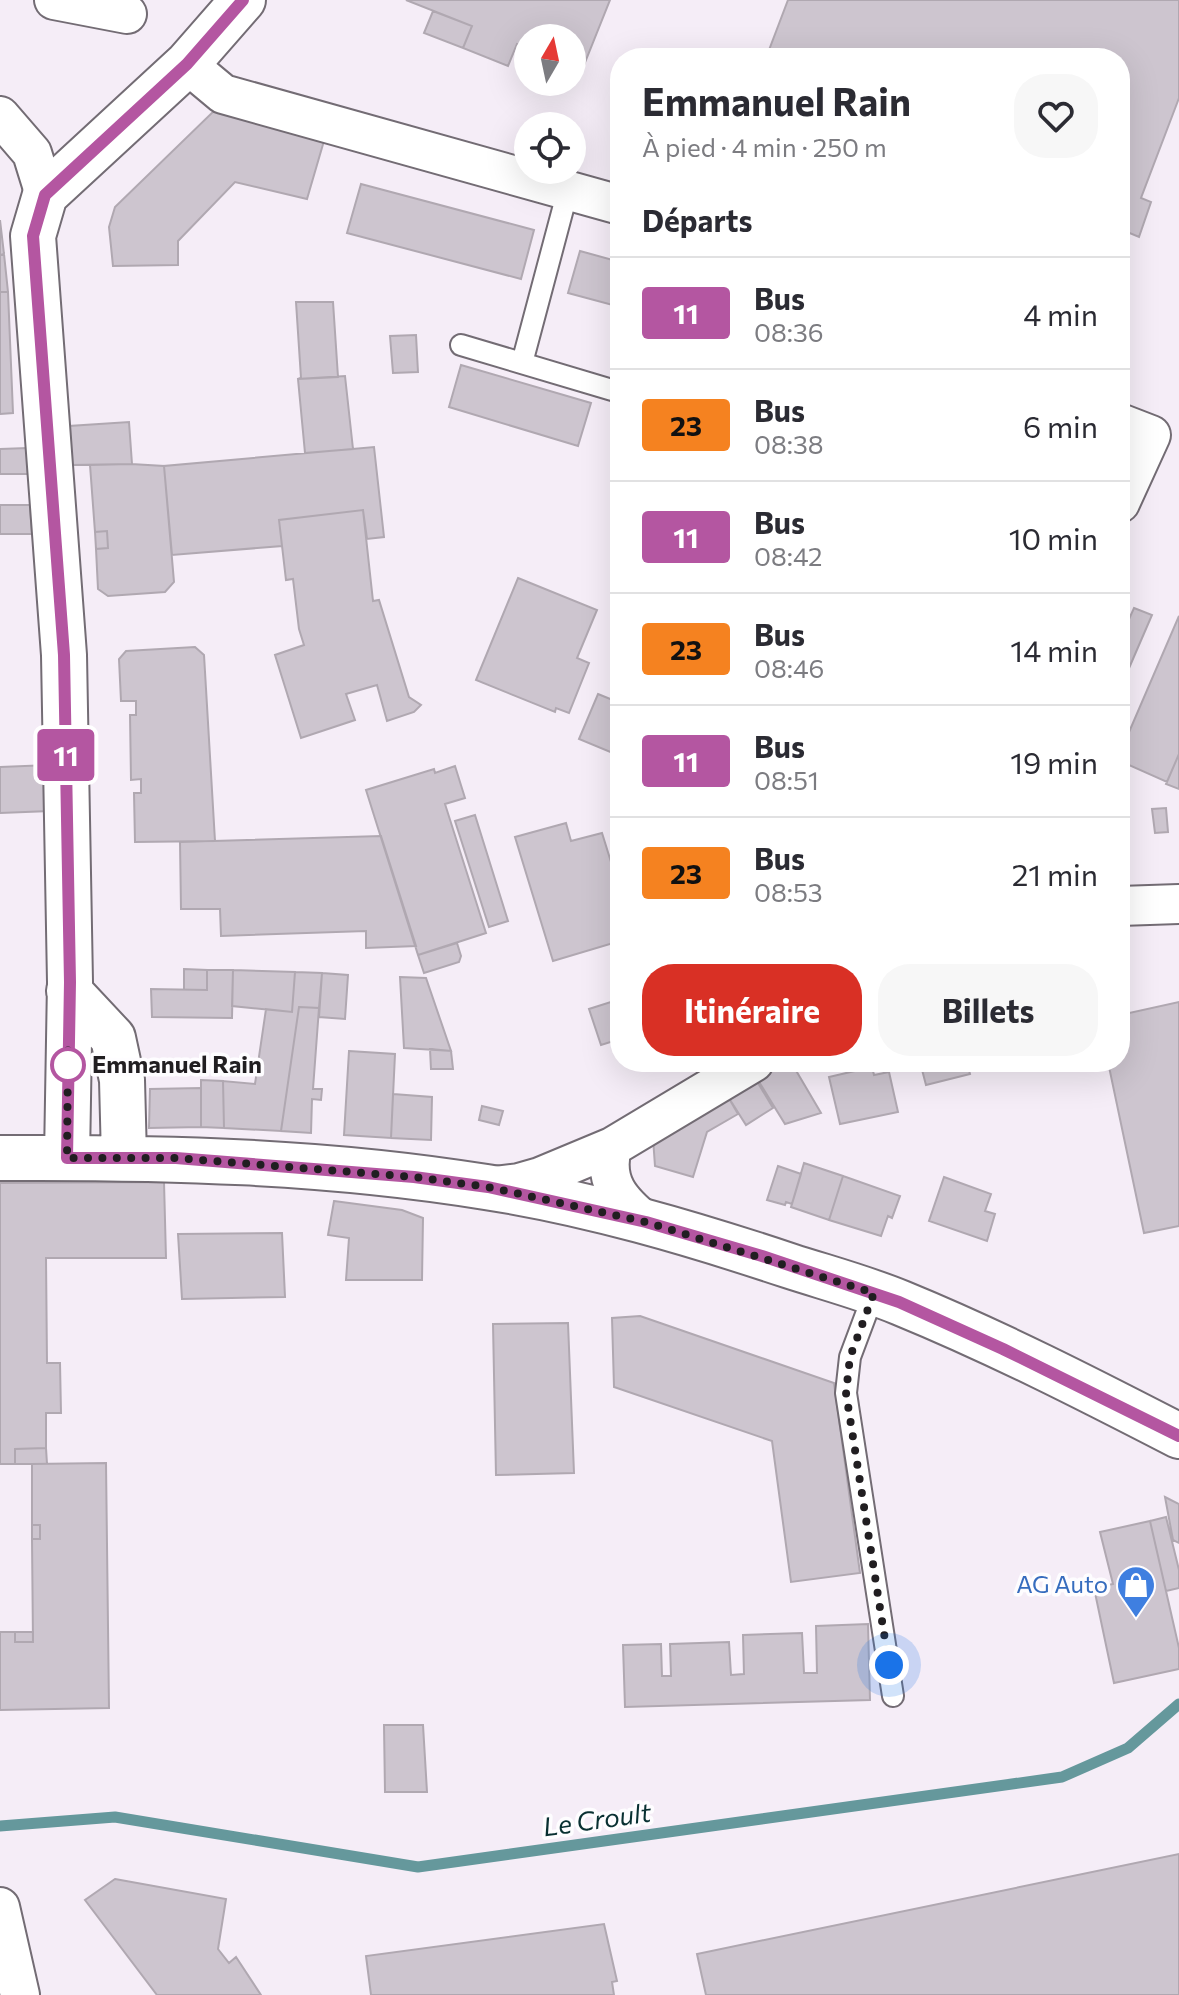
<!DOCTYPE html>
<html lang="fr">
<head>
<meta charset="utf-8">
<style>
  :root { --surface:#fff; --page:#f7f7f7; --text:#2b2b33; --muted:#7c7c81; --line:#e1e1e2; --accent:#d93025 }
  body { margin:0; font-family:Commissioner,sans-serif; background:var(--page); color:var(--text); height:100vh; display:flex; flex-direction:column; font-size:30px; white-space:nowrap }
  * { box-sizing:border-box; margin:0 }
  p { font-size:26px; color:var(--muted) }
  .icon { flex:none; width:44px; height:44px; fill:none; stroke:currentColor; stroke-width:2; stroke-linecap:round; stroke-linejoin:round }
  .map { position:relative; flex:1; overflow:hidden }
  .panel { position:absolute; left:610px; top:48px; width:520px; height:1024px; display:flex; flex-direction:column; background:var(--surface); border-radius:32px; box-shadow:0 8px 32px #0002 }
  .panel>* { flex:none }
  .badge { padding:0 16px; border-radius:6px; font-size:28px; line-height:52px }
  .needle { width:52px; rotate:9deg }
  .controls { position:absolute; left:514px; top:24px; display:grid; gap:16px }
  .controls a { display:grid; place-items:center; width:72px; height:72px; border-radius:50%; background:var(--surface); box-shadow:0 8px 32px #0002; font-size:40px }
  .you { position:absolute; width:40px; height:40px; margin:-20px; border:6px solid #fff; border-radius:50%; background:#1a73e8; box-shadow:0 0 0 12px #1a73e833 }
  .map>.badge { position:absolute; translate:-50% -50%; box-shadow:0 0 0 4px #fff }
  h2 { padding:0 32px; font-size:30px; line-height:72px }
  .round { display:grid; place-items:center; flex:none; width:84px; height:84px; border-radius:32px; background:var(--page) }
  .overview { display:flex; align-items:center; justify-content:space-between; height:136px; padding:0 32px }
  h1 { font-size:38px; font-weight:700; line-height:60px }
  .primary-button { display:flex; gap:16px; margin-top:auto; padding:16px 32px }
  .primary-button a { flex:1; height:92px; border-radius:32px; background:var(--accent); color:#fff; font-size:32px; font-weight:700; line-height:92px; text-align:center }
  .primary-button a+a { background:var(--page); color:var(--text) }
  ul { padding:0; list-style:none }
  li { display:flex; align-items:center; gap:24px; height:112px; padding:0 32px; border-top:2px solid var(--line) }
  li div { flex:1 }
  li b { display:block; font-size:30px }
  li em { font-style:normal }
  li .badge { min-width:88px; font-weight:700; text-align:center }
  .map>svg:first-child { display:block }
</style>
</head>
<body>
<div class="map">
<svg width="1179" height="1995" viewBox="0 0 1179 1995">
  <rect width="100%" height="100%" fill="#f5edf7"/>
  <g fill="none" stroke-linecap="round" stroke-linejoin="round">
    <path stroke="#65989c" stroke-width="11" d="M 0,1826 L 115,1817 L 418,1867 L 1062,1777 L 1128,1748 L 1179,1704"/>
  </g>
  <path fill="#cdc5cf" stroke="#b0a8b1" stroke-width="2" d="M 406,0 L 610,0 L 582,70 L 572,66 L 572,38 L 528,38 L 528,48 L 517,44 L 508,66 L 463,48 L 472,26 Z
    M 788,0 L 1179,0 L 1179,98 L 1141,198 L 1151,202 L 1139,237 L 1120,229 L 1120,58 L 766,58 Z
    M 433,11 L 472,26 L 463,48 L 424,33 Z
    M 219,106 L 326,134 L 307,199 L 235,182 L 178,241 L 178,265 L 113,266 L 109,227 L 115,207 Z
    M 361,184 L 534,230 L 521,279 L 347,233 Z
    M 0,220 L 4,254 L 0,255 Z
    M 580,251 L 620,262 L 620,307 L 568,293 Z
    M 4,254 L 8,292 L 0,292 L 0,255 Z
    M 0,292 L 8,292 L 13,413 L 0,414 Z
    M 296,302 L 333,302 L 338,377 L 298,379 L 301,378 Z
    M 416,335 L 418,372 L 393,373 L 390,336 Z
    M 461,365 L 591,403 L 578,446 L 449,407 Z
    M 345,376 L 353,449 L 305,453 L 298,379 Z
    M 129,422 L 132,464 L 71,465 L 69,426 Z
    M 374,447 L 384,537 L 367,539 L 363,510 L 279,520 L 282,546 L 172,555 L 164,466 Z
    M 27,448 L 28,474 L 0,474 L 0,449 Z
    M 131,464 L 164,466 L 174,582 L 165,592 L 108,596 L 98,589 L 96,549 L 108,548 L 107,531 L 95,532 L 90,465 Z
    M 0,505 L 30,505 L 32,534 L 0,534 Z
    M 363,510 L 373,601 L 379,600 L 409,697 L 421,705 L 414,712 L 387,721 L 377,685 L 346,694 L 355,720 L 301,738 L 275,655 L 304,645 L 299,629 L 293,579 L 286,580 L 279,520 Z
    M 107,531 L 108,548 L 96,549 L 95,532 Z
    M 518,578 L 597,610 L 577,658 L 589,663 L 569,713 L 556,708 L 555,712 L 476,680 Z
    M 1134,608 L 1152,615 L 1120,689 L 1120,639 Z
    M 1179,616 L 1179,754 L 1167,782 L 1120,761 L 1120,753 Z
    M 195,647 L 204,655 L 215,841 L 135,842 L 134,793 L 141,793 L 141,779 L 131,780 L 130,715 L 136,715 L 136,701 L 121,701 L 119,659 L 126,651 Z
    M 598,694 L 620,703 L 620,756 L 579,739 Z
    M 1179,754 L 1179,789 L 1166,784 Z
    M 49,765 L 50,811 L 0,813 L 0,767 Z
    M 455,766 L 465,798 L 445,804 L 486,933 L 418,955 L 366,790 L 434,769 L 435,773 Z
    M 1166,808 L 1168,832 L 1155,833 L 1152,809 Z
    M 475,815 L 508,921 L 489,927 L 455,821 Z
    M 566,823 L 571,841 L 602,833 L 620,891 L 620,941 L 553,961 L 515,837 Z
    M 381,836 L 416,946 L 366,948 L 366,931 L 221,936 L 220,909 L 181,909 L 180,842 Z
    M 457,943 L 461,956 L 459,962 L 424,973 L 418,955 Z
    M 184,969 L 207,970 L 207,990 L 184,990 Z
    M 207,970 L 233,970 L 232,1018 L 152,1017 L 151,989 L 207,990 Z
    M 233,970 L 295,972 L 292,1012 L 232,1006 Z
    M 295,972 L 322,973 L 319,1008 L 299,1007 L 281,1131 L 224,1128 L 223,1081 L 255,1084 L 266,1009 L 292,1012 Z
    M 322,973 L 348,975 L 345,1019 L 319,1017 Z
    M 400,977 L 426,978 L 451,1051 L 404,1048 Z
    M 620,999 L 620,1039 L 601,1045 L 589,1009 Z
    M 1179,1002 L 1179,1226 L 1144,1233 L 1108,1062 L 1120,1062 L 1120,1015 Z
    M 299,1007 L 319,1008 L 313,1089 L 322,1089 L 321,1100 L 312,1099 L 311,1133 L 281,1131 Z
    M 430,1049 L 451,1051 L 453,1069 L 431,1069 Z
    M 349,1051 L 395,1054 L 391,1138 L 344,1135 Z
    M 782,1062 L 791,1062 L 821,1113 L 785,1124 L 756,1077 Z
    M 920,1062 L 967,1062 L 970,1074 L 926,1085 Z
    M 872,1067 L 874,1075 L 889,1072 L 898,1112 L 840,1124 L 829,1077 Z
    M 755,1078 L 773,1108 L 746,1125 L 727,1095 Z
    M 201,1080 L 223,1081 L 224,1128 L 201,1127 Z
    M 201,1088 L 201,1127 L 149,1128 L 150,1089 Z
    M 393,1094 L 432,1097 L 431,1140 L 391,1138 Z
    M 727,1095 L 738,1114 L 707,1132 L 693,1177 L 655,1166 L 653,1138 Z
    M 482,1106 L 503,1111 L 499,1125 L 479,1120 Z
    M 804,1163 L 843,1176 L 829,1220 L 791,1207 Z
    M 778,1166 L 801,1174 L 792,1204 L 786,1202 L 785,1205 L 767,1200 Z
    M 843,1176 L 900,1196 L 892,1218 L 888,1216 L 881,1236 L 829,1220 Z
    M 944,1177 L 991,1194 L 985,1211 L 995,1214 L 987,1241 L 929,1221 Z
    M 164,1182 L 166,1258 L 46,1258 L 47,1363 L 60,1363 L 61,1413 L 46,1413 L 46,1448 L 15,1449 L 15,1464 L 0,1464 L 0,1183 Z
    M 334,1201 L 402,1210 L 423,1218 L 422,1280 L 346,1280 L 349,1238 L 328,1235 Z
    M 282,1233 L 285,1297 L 182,1299 L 178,1234 Z
    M 640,1316 L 834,1383 L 860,1573 L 791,1582 L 772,1441 L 614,1387 L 612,1318 Z
    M 568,1323 L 574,1473 L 496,1475 L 493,1324 Z
    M 46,1448 L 47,1464 L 15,1464 L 15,1449 Z
    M 106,1463 L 109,1708 L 0,1710 L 0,1632 L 15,1632 L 15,1642 L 33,1642 L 32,1539 L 40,1539 L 40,1525 L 32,1525 L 32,1464 Z
    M 1165,1497 L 1179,1504 L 1179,1543 L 1173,1540 Z
    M 1166,1517 L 1179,1570 L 1179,1588 L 1166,1591 L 1150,1521 Z
    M 1150,1521 L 1179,1648 L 1179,1669 L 1114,1683 L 1094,1588 L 1113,1584 L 1100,1532 Z
    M 32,1525 L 40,1525 L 40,1539 L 32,1539 Z
    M 868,1624 L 870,1700 L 625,1707 L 623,1645 L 661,1644 L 662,1676 L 671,1676 L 670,1644 L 729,1642 L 731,1675 L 744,1674 L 743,1635 L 802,1633 L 804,1673 L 817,1673 L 816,1626 Z
    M 15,1632 L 33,1632 L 33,1642 L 15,1642 Z
    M 384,1725 L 423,1725 L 427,1792 L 385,1792 Z
    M 1179,1854 L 1179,1995 L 706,1995 L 697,1954 Z
    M 115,1879 L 226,1899 L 218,1949 L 229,1963 L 236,1957 L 261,1995 L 157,1995 L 85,1900 Z
    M 604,1924 L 617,1981 L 612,1982 L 614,1995 L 371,1995 L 366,1956 Z"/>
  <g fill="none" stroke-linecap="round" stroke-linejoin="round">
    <g stroke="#736c74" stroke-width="24">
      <path id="lane" d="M 461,345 L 612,390
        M 522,363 L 568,190
        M 874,1293 L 850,1357 L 846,1393 L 893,1696"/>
    </g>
    <g stroke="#736c74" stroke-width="42">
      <path id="street" d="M 54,0 L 127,14
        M 187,64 L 223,94 L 620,205
        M 0,116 L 32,153 L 45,195
        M 1120,423 L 1151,435 L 1120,503
        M 1120,906 L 1179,904
        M 612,1147 C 603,1182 620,1201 646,1222
        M 494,1186 L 519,1183 L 540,1177 L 612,1147 L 754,1062
        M 0,1907 L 20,1995"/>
    </g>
    <g stroke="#736c74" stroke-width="48">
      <path id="secondary" d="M 69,991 L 113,1038 L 122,1080 L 124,1158
        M 0,1158 C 162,1157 326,1161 486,1187 C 589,1203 691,1233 790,1266 C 827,1278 865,1288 901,1303 C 996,1342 1088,1389 1179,1436
        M 67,1158 L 70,982 L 64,655 L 33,236 L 45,195 L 187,64 L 243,0"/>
    </g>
    <use href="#lane" stroke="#fff" stroke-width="20"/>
    <use href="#street" stroke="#fff" stroke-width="38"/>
    <use href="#secondary" stroke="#fff" stroke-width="44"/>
  </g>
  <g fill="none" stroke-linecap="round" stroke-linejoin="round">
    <g stroke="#fff" stroke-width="18">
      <path id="line" d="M 243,0 L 187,64 L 45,195 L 33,236 L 64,655 L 70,982 L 67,1158 L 176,1158 L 414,1177 L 488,1187 L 646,1222 L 762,1256 L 899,1302 L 1003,1349 L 1179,1436"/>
    </g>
    <use href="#line" stroke="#b456a1" stroke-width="12"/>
    <path stroke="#211e21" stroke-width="8" stroke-dasharray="0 14.4" d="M 68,1065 L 68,1050 L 67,1158 L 176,1158 L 414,1177 L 488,1187 L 646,1222 L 874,1293 L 850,1357 L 846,1393 L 889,1665"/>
  </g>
  <defs>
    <g id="shop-pin" transform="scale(2)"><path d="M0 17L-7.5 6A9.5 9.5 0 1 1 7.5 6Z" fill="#3f7fe0" stroke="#fefdff"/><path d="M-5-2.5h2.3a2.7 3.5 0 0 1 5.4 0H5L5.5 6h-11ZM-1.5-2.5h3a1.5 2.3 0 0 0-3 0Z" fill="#fff"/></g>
  </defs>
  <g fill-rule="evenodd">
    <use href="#shop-pin" x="1136" y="1585"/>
  </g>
  <circle fill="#fff" stroke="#b456a1" stroke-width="4" cx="68" cy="1065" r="16"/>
  <g text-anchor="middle" stroke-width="7" stroke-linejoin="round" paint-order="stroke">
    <g font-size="24" font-weight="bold" fill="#211e21" stroke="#fefdff" text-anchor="start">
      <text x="92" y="1073">Emmanuel Rain</text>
    </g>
    <g font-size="24" fill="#366cbe" stroke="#fefdff" text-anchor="end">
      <text x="1108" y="1593">AG Auto</text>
    </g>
    <g font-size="26" font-style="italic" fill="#093032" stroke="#fefdff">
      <text transform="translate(597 1820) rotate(-8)" y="9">Le Croult</text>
    </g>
  </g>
</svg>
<div class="controls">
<a><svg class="needle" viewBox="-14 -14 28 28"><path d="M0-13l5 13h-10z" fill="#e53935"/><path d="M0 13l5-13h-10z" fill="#7c7c81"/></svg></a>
<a><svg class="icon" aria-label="locate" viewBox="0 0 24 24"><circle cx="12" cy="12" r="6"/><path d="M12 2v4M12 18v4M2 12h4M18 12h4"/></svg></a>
</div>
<div class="you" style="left:889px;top:1665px"></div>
<b class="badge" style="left:66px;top:755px;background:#b456a1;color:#fff">11</b>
<section class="panel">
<div class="overview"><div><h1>Emmanuel Rain</h1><p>À pied · 4 min · 250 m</p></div><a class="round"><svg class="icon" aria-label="heart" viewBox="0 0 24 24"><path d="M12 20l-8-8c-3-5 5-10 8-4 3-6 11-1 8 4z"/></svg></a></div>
<h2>Départs</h2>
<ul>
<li><span class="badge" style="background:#b456a1;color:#fff">11</span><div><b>Bus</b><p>08:36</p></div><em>4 min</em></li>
<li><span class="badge" style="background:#f58220;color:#111">23</span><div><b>Bus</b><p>08:38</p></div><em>6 min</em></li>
<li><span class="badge" style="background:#b456a1;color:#fff">11</span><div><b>Bus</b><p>08:42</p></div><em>10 min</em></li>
<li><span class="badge" style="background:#f58220;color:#111">23</span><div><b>Bus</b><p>08:46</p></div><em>14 min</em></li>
<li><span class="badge" style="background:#b456a1;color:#fff">11</span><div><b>Bus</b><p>08:51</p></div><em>19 min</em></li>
<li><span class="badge" style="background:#f58220;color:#111">23</span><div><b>Bus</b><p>08:53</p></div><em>21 min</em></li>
</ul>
<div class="primary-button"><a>Itinéraire</a><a>Billets</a></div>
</section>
</div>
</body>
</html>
